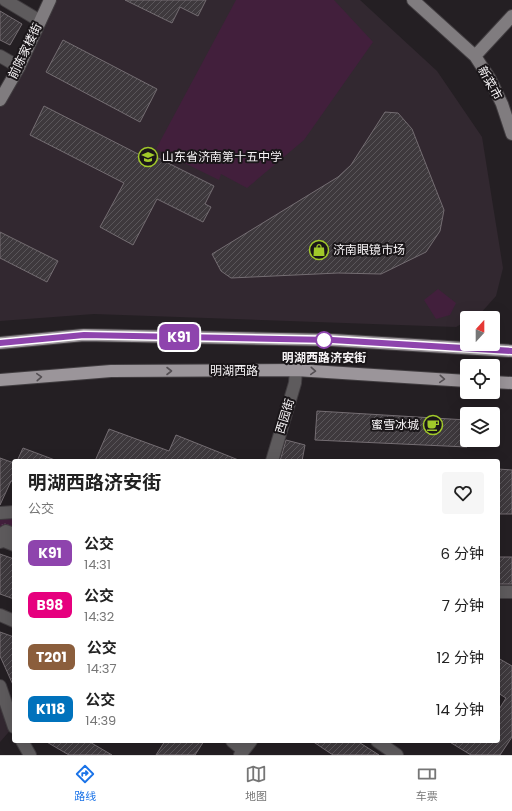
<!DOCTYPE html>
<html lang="zh">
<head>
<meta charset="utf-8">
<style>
  :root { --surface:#fff; --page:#f6f6f6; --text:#222; --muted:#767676; --line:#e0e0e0; --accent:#1a73e8 }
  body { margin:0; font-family:Poppins,"Noto Sans SC",sans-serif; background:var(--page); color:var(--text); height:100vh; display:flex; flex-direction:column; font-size:15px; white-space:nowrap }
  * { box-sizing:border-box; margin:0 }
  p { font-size:13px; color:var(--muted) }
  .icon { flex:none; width:22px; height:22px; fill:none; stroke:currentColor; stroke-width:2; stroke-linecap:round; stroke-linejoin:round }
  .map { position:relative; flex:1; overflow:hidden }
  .details { position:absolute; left:12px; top:459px; width:488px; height:284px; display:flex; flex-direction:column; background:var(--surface); border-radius:4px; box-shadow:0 4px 16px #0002 }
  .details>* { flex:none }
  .badge { padding:0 8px; border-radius:6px; font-size:14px; line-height:26px }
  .needle { width:26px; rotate:21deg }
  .controls { position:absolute; left:460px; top:311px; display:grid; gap:8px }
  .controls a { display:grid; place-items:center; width:40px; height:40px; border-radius:4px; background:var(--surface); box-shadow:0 4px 16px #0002; font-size:20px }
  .map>.badge { position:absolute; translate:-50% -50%; box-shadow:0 0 0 2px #fff }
  .round { display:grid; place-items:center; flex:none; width:42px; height:42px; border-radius:4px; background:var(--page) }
  .headline { display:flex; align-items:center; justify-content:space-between; height:68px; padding:0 16px }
  h1 { font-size:19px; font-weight:700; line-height:30px }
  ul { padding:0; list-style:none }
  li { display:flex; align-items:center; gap:12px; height:52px; padding:0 16px }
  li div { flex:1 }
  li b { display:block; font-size:15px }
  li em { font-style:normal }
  li .badge { min-width:44px; font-weight:700; text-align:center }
  .menu { display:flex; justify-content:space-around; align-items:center; height:56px; border-top:1px solid var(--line); background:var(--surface); font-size:11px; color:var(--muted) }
  .menu a { display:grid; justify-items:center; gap:2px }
  .menu .on { color:var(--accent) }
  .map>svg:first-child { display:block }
</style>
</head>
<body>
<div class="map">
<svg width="512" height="755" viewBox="0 0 512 755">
  <defs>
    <pattern id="park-tufts" width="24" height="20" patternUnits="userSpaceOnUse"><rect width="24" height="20" fill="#421f3c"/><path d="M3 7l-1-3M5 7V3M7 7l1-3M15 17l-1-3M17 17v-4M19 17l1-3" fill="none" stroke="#5e4059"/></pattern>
    <pattern id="building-hatch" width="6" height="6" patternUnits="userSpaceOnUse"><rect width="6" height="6" fill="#3e393d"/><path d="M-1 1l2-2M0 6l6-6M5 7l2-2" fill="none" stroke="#5a565a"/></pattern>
  </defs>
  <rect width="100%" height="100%" fill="#241f23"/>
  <path fill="#322830" d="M 50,0 L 360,0 L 437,71 L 482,137 L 503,268 L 496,296 L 480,314 L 473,318 L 467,318 L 467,321 L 456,327 L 94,314 L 0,321 L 0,105 Z
    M 0,686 L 14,726 L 0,742 Z"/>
  <path fill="#421f3c" d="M 236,0 L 334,0 L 373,42 L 304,140 L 247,188 L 221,174 L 219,180 L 156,149 Z
    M 438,289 L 456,303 L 450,315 L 436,319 L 424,300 Z"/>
  <path fill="url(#park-tufts)" d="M 14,512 L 14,545 L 0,542 L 0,513 Z"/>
  <path fill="url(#building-hatch)" stroke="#746d72" d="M 125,0 L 206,0 L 198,16 L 180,7 L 172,23 Z
    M 0,11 L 22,24 L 10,45 L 0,40 Z
    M 63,40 L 157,89 L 140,122 L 46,72 Z
    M 44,106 L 140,155 L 142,150 L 214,186 L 205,204 L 211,207 L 203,222 L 157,199 L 133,245 L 100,227 L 124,183 L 30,135 Z
    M 385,112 L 398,113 L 412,129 L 444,210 L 440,231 L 426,252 L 381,274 L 338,273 L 231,278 L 221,271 L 212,254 L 338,177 L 351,165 Z
    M 0,232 L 58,261 L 47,282 L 0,258 Z
    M 317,411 L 467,420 L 467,447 L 315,440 Z
    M 109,429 L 169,451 L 176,435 L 241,461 L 95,461 Z
    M 286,440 L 305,445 L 302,461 L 280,461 Z
    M 23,448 L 55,460 L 55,461 L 17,461 Z
    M 0,458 L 14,463 L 14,482 L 11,481 L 0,505 Z
    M 498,469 L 512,470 L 512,514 L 498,514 Z
    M 0,554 L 14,559 L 14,599 L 0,594 Z
    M 498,557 L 512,557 L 512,584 L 498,584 Z
    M 0,632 L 14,637 L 14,687 L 0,656 Z
    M 498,658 L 512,666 L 512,737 L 500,755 L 471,755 L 448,741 L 498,741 L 498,711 L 506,698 L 498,693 Z
    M 45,741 L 88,741 L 112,755 L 69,755 Z
    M 165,741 L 204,741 L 195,755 L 156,755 Z
    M 312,741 L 357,741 L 379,755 L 333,755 Z"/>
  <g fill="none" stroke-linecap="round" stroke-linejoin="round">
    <g stroke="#413d40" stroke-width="14">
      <path id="street" d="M 5,0 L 40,21
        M 0,56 L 19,67
        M 272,461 L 295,383 L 296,370
        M 0,513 L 14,512
        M 0,535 L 6,531 L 14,534
        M 0,542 L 4,541 L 14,545
        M 498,592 L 512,592
        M 0,615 L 14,621
        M 0,686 L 14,727
        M 22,741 L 30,755
        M 232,741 L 243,750
        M 377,741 L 397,755
        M 240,755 L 251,741"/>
    </g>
    <g stroke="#413d40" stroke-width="14">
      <path id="secondary" d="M 413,0 L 475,56 L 490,79 L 502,104 L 512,134
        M 475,56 L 512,16
        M 0,100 L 19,67 L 50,0"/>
    </g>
    <g stroke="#413d40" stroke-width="14">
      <path id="primary" d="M 0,343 L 84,335 L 332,340 L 512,351
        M 0,380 L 111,371 L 296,370 L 467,381
        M 493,382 L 512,383"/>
    </g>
    <use href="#street" stroke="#5e5b5d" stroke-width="12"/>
    <use href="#secondary" stroke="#807c7f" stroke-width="12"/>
    <use href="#primary" stroke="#9b959a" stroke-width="12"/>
  </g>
  <defs><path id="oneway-chevron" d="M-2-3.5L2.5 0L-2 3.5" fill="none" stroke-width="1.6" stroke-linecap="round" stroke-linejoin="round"/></defs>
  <g stroke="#544f53">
    <use href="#oneway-chevron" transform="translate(169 371)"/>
    <use href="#oneway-chevron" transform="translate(313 371) rotate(4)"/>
    <use href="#oneway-chevron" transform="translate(39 377) rotate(-4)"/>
    <use href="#oneway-chevron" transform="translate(442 379) rotate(4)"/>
  </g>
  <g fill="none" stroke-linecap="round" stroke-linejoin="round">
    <g stroke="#fff" stroke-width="9">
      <path id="line" d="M 0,343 L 84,335 L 332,340 L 512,351"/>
    </g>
    <use href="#line" stroke="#8e44ad" stroke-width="6"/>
  </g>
  <defs>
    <g id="school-ring" transform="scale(1)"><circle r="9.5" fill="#1a1619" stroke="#a1c92a" stroke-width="1.5"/><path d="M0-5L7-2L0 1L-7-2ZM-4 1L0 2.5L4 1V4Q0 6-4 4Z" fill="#a1c92a"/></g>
    <g id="shop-ring" transform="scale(1)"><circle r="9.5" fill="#1a1619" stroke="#a1c92a" stroke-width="1.5"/><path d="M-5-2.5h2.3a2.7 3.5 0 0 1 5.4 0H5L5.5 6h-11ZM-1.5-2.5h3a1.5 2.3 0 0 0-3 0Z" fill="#a1c92a"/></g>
    <g id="cafe-ring" transform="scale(1)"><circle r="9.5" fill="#1a1619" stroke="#a1c92a" stroke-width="1.5"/><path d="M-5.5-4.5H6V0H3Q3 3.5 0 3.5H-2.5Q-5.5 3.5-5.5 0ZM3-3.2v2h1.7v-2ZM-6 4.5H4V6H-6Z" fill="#a1c92a"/></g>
  </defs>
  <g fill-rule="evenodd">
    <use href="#school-ring" x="148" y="157"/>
    <use href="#shop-ring" x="319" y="250"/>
    <use href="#cafe-ring" x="433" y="425"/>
  </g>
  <circle fill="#fff" stroke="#8e44ad" stroke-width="2" cx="324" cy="340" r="8"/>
  <g text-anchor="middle" stroke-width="4" stroke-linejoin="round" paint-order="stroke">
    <g font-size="12" fill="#f6f3f5" stroke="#1a1619">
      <text transform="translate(25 51) rotate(-64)" y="4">前陈家楼街</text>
      <text transform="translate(490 83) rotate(61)" y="4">新菜市</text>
      <text x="234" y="375">明湖西路</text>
      <text transform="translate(285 416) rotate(-73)" y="4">西园街</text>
    </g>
    <g font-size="12" fill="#f6f3f5" stroke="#1a1619" text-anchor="start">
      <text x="162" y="161">山东省济南第十五中学</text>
      <text x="333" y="254">济南眼镜市场</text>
      <text x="419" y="429" text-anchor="end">蜜雪冰城</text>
    </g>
    <g font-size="12" font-weight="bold" fill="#f6f3f5" stroke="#1a1619">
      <text x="324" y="362">明湖西路济安街</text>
    </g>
  </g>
</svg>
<div class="controls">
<a><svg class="needle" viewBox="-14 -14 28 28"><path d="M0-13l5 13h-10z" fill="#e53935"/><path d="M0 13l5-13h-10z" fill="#767676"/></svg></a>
<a><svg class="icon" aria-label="locate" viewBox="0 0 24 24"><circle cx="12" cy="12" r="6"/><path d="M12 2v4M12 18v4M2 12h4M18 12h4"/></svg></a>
<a><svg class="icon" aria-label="layers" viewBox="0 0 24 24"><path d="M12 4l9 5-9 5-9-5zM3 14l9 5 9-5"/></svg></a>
</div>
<b class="badge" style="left:179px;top:337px;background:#8e44ad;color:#fff">K91</b>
<section class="details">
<div class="headline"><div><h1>明湖西路济安街</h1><p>公交</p></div><a class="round"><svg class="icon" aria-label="heart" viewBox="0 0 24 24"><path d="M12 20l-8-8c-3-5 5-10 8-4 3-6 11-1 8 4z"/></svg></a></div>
<ul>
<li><span class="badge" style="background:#8e44ad;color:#fff">K91</span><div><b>公交</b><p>14:31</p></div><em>6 分钟</em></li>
<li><span class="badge" style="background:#e6007e;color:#fff">B98</span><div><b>公交</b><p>14:32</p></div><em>7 分钟</em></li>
<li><span class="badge" style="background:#8b5e3c;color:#fff">T201</span><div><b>公交</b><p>14:37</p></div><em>12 分钟</em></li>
<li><span class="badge" style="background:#0072bc;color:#fff">K118</span><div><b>公交</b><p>14:39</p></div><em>14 分钟</em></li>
</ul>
</section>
</div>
<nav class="menu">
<a class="on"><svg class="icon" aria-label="directions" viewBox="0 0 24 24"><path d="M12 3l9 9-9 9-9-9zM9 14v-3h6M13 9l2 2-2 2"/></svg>路线</a>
<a><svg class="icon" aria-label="map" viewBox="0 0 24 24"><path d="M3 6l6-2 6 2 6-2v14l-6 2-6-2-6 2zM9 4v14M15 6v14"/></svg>地图</a>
<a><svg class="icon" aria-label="tickets" viewBox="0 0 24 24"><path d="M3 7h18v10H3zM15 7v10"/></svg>车票</a>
</nav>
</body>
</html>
